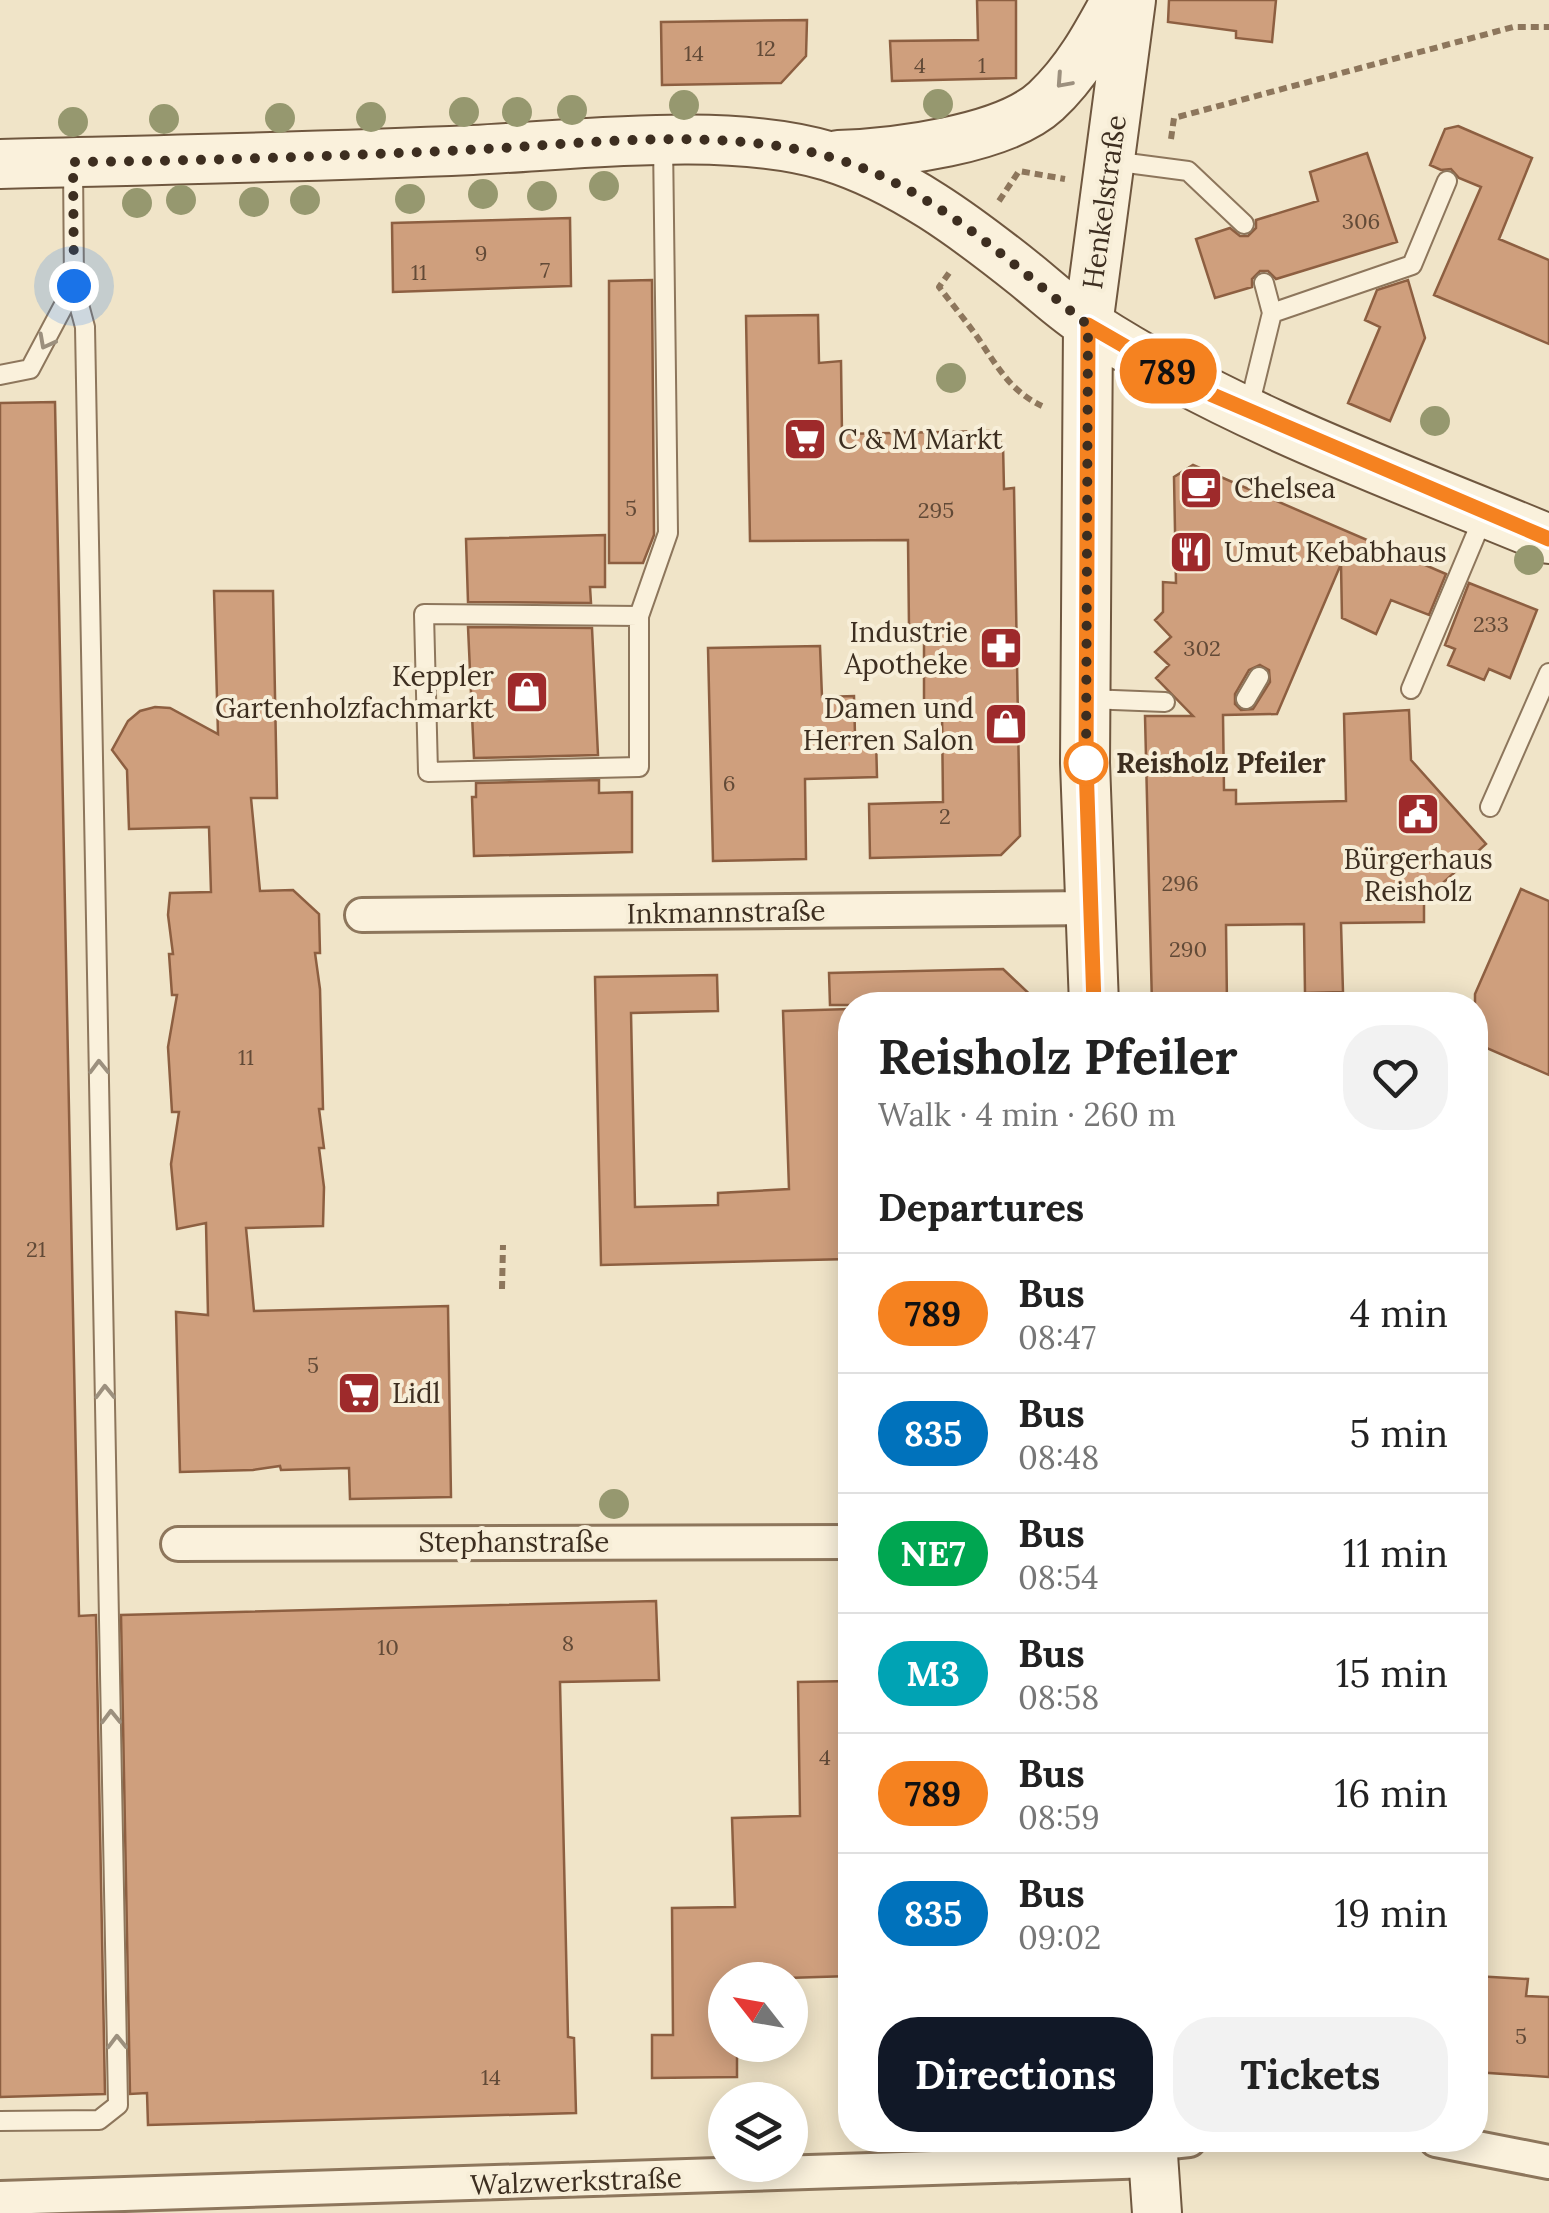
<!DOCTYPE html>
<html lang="en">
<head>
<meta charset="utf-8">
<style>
  :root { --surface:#fff; --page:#f2f2f2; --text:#222; --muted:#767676; --line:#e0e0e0; --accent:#111827 }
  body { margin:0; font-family:Lora,serif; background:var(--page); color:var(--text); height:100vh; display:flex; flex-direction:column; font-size:38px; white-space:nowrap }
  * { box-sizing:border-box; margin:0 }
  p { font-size:32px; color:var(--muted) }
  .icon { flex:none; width:55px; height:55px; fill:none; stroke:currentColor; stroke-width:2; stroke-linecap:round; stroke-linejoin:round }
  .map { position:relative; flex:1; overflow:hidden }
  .sheet { position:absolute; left:838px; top:992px; width:650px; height:1160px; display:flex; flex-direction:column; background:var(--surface); border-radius:40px; box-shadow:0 5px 25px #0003 }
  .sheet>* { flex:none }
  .badge { padding:0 20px; border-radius:32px; font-size:35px; line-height:65px }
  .needle { width:65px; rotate:301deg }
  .controls { position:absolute; left:708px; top:1962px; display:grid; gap:20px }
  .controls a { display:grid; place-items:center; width:100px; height:100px; border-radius:50%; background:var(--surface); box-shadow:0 5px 25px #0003; font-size:50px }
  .you { position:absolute; width:50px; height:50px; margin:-25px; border:8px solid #fff; border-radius:50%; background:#1a73e8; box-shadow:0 0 0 15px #1a73e833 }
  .map>.badge { position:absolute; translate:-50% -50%; box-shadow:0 0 0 5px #fff }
  h2 { padding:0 40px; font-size:38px; line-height:90px }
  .round { display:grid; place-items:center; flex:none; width:105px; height:105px; border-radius:40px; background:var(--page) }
  .overview { display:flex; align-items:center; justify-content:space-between; height:170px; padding:0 40px }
  h1 { font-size:48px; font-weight:700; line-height:75px }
  .action { display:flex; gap:20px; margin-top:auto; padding:20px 40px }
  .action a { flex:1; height:115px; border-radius:40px; background:var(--accent); color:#fff; font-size:40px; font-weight:700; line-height:115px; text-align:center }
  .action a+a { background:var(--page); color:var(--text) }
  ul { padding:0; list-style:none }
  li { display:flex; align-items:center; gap:30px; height:120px; padding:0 40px; border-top:2px solid var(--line) }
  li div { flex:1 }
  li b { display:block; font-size:38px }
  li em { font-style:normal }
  li .badge { min-width:110px; font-weight:700; text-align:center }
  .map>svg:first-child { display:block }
</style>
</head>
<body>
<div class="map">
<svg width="1549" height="2213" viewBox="0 0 1549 2213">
  <rect width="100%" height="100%" fill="#f0e4c8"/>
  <path fill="#cf9f7d" stroke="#8d5f41" stroke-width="2.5" fill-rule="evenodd" d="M 977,0 L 1016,0 L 1016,78 L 892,81 L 890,41 L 978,40 Z
    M 1169,0 L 1276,0 L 1272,42 L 1236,38 L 1236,31 L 1168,22 Z
    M 807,20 L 806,56 L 781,83 L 662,85 L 661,22 Z
    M 1458,126 L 1532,158 L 1499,239 L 1549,260 L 1549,344 L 1434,295 L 1481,187 L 1459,178 L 1451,169 L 1441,170 L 1430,165 L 1445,129 Z
    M 1367,153 L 1397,242 L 1276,279 L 1268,271 L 1260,271 L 1252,279 L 1252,287 L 1215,298 L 1196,239 L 1230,228 L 1240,236 L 1248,236 L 1256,228 L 1256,220 L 1318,201 L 1310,172 Z
    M 570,218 L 571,286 L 393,292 L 392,223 Z
    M 652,280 L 654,535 L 643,563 L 609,563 L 609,281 Z
    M 1408,280 L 1425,338 L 1390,421 L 1348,403 L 1380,327 L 1365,320 L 1377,290 Z
    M 818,315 L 819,363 L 841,361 L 842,434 L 989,431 L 1003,444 L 1004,489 L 1014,488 L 1020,836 L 1001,855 L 870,858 L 869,804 L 943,802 L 942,712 L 924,711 L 924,624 L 909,627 L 908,540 L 750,541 L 746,316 Z
    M 55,402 L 79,1616 L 96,1615 L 105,2094 L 0,2097 L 0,403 Z
    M 1193,465 L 1446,574 L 1429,615 L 1391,600 L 1376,634 L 1342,618 L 1341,564 L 1277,714 L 1223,715 L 1224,790 L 1236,790 L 1236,804 L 1346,801 L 1344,714 L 1409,710 L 1411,760 L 1486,844 L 1424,900 L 1424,922 L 1341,923 L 1343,992 L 1305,993 L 1304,924 L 1226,925 L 1227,1005 L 1152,1005 L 1145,716 L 1193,716 L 1156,678 L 1169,665 L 1155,652 L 1171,637 L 1155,620 L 1163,612 L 1163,582 L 1176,583 L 1174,477 ZM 1260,665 L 1269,670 L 1270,682 L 1253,709 L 1241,710 L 1235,704 L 1235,694 L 1249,670 Z
    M 605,535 L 605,587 L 590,587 L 591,603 L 468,602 L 466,539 Z
    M 1469,583 L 1537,610 L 1510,678 L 1489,669 L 1484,680 L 1448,665 L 1455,649 L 1445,645 Z
    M 214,591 L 273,591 L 277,798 L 251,798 L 260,891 L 293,890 L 319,914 L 320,953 L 315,953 L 320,989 L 323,1109 L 319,1109 L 324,1148 L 319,1148 L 324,1187 L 323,1226 L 246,1228 L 254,1311 L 448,1306 L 451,1497 L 350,1499 L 349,1468 L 281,1470 L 280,1466 L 253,1470 L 180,1472 L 176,1312 L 208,1315 L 206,1223 L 177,1229 L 171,1164 L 179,1112 L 172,1112 L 168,1047 L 177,995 L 172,995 L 169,954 L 173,954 L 168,915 L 170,893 L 211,892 L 209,827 L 129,829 L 127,770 L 112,750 L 128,721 L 140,711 L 155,707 L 170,708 L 218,734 Z
    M 468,627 L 592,628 L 598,755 L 474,758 Z
    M 820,646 L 822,697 L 854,696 L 855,735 L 876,738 L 877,777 L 805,779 L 806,859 L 713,861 L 708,648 Z
    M 599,780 L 599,793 L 632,792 L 632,852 L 474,856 L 472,797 L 476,797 L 476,783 Z
    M 1521,889 L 1549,901 L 1549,1075 L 1475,1043 L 1475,994 Z
    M 1003,969 L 1041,1005 L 830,1005 L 829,973 Z
    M 717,975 L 718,1011 L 631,1013 L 635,1207 L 718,1205 L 718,1193 L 789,1189 L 783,1011 L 850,1009 L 850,1259 L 601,1265 L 595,977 Z
    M 656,1601 L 659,1680 L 560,1682 L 568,2037 L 574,2038 L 576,2113 L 148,2125 L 147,2093 L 130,2094 L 121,1615 Z
    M 850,1681 L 850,1852 L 847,1852 L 850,1976 L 725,1980 L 725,2045 L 737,2045 L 737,2077 L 652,2078 L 652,2035 L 673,2035 L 672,1908 L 735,1907 L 732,1818 L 800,1816 L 798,1682 Z
    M 1475,1976 L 1528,1979 L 1526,1996 L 1549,1997 L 1549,2077 L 1475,2072 Z"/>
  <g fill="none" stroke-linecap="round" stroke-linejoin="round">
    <g stroke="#8d765c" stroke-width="22">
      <path id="lane" d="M 1112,161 L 1188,171 L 1244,224
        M 1272,313 L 1412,265 L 1447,181
        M 0,375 L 30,369 L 74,286
        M 1248,411 L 1272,313 L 1264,283
        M 639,616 L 424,614 L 428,772 L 639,767 L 639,616 L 668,533 L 663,142
        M 1411,689 L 1485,513
        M 1088,699 L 1165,702
        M 1246,699 L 1259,677
        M 1490,807 L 1549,673
        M 0,2121 L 99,2120 L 118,2105 L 85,327 L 74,286 L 73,163"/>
    </g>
    <g stroke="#8d765c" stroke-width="38">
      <path id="street" d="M 362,915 L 1091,908
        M 178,1544 L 850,1542
        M 1436,2140 L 1549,2162
        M 1152,2144 L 1189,2140
        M 0,2198 L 1152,2161"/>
    </g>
    <g stroke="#6f573f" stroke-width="52">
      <path id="secondary" d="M 838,155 C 894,153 1004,140 1046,101 C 1077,72 1096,37 1116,0
        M 0,164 C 158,160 315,157 472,150 C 578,145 728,126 828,156 C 902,179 966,227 1026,275 C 1047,292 1068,312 1091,326 C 1232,417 1394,475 1549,539
        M 1094,1005 L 1085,763 L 1088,325 L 1131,0
        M 1152,2140 L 1157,2213"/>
    </g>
    <path stroke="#8d765c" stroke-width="6" stroke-dasharray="8 5" stroke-linecap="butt" d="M 1171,139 L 1174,118 L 1513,27 L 1549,27
      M 999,201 L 1019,171 L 1065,179
      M 949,273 L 939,287 C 952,304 966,321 978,338 C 997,366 1010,391 1042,406
      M 502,1289 L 503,1245"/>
    <use href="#lane" stroke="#faf1dc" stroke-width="18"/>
    <use href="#street" stroke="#faf1dc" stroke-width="32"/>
    <use href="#secondary" stroke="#faf1dc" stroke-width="48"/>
  </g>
  <g fill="#96986f">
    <circle cx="938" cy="104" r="15"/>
    <circle cx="684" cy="105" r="15"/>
    <circle cx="572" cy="110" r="15"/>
    <circle cx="464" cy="112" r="15"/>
    <circle cx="517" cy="112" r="15"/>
    <circle cx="371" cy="117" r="15"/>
    <circle cx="280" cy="118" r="15"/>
    <circle cx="164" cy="119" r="15"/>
    <circle cx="73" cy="122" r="15"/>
    <circle cx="604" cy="186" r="15"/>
    <circle cx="483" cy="194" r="15"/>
    <circle cx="542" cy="196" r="15"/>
    <circle cx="410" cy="199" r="15"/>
    <circle cx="181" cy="200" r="15"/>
    <circle cx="305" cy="200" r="15"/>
    <circle cx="254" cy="202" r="15"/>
    <circle cx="137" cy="203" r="15"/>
    <circle cx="951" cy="378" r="15"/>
    <circle cx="1435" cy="421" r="15"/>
    <circle cx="1529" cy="560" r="15"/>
    <circle cx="614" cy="1504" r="15"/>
  </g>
  <defs><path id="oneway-chevron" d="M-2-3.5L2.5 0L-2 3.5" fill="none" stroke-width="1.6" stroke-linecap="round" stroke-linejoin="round" transform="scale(2.5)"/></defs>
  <g stroke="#9c907e">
    <use href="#oneway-chevron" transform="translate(1063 81) rotate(132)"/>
    <use href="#oneway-chevron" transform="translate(46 342) rotate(118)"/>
    <use href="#oneway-chevron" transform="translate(99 1067) rotate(-91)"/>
    <use href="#oneway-chevron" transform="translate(105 1392) rotate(-91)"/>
    <use href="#oneway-chevron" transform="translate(111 1717) rotate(-91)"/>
    <use href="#oneway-chevron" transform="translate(117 2042) rotate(-91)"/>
  </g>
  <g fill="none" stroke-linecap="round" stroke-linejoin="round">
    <g stroke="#fff" stroke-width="22">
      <path id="line" d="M 1094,1005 L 1086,763 L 1088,325 L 1201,390 L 1549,539"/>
    </g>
    <use href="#line" stroke="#f58220" stroke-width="15"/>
    <path stroke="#3d2e20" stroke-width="10" stroke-dasharray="0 18" d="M 74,286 L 73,162 C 204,161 335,156 467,150 C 595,144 759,119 879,175 C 956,210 1022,272 1088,325 L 1086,763"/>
  </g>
  <defs>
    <g id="supermarket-square" transform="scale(2.25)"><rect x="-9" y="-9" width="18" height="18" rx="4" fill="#9e2a2b" stroke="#f7eed8"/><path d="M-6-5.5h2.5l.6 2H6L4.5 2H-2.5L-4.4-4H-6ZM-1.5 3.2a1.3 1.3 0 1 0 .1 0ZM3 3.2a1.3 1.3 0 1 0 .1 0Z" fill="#fff"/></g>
    <g id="cafe-square" transform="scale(2.25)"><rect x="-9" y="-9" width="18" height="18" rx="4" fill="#9e2a2b" stroke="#f7eed8"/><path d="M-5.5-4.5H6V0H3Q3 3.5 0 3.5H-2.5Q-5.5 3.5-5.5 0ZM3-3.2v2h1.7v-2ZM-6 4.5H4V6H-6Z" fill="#fff"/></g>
    <g id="restaurant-square" transform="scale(2.25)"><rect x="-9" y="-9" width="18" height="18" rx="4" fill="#9e2a2b" stroke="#f7eed8"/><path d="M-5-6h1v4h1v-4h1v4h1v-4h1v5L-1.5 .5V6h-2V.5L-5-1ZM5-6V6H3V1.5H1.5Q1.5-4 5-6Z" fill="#fff"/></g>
    <g id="pharmacy-square" transform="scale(2.25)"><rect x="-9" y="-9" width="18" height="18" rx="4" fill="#9e2a2b" stroke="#f7eed8"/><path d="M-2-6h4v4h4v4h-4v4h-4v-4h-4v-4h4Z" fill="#fff"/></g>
    <g id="shop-square" transform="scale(2.25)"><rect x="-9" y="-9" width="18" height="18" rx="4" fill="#9e2a2b" stroke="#f7eed8"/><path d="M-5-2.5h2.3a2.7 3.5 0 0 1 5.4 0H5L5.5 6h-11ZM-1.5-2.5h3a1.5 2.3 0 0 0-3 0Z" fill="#fff"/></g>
    <g id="civic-square" transform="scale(2.25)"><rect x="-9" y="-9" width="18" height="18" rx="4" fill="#9e2a2b" stroke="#f7eed8"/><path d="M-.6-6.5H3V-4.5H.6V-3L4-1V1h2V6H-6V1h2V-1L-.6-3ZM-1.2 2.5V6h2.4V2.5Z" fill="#fff"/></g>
  </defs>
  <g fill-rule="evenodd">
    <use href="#supermarket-square" x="805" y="439"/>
    <use href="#cafe-square" x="1201" y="488"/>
    <use href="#restaurant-square" x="1191" y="552"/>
    <use href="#pharmacy-square" x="1001" y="648"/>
    <use href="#shop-square" x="527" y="692"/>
    <use href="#shop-square" x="1006" y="724"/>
    <use href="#civic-square" x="1418" y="814"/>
    <use href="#supermarket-square" x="359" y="1393"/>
  </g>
  <circle fill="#fff" stroke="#f58220" stroke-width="5" cx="1086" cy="763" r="20"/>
  <g text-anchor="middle" stroke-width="8" stroke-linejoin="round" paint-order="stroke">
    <g font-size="22" fill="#624a37">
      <text x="766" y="56">12</text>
      <text x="694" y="61">14</text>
      <text x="920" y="73">4</text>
      <text x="982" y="73">1</text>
      <text x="1361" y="229">306</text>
      <text x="481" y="261">9</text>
      <text x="545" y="278">7</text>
      <text x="419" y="280">11</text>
      <text x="631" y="516">5</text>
      <text x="936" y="518">295</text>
      <text x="1491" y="632">233</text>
      <text x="1202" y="656">302</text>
      <text x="729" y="791">6</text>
      <text x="945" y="824">2</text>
      <text x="1180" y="891">296</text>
      <text x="1188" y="957">290</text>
      <text x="246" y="1065">11</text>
      <text x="36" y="1257">21</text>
      <text x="313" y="1373">5</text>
      <text x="568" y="1651">8</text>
      <text x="388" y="1655">10</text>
      <text x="825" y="1765">4</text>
      <text x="1521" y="2044">5</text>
      <text x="491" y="2085">14</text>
    </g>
    <g font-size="28" fill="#3d2e20" stroke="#f7eed8">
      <text transform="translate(1104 202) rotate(-82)" y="10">Henkelstraße</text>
      <text transform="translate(726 912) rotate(-1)" y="10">Inkmannstraße</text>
      <text x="514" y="1552">Stephanstraße</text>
      <text transform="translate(576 2181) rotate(-2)" y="10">Walzwerkstraße</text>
    </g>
    <g font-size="28" fill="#3d2e20" stroke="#f7eed8" text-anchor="start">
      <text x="838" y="449">C &amp; M Markt</text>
      <text x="1234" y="498">Chelsea</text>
      <text x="1224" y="562">Umut Kebabhaus</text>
      <text x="968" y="642" text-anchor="end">Industrie<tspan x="968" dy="32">Apotheke</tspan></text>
      <text x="494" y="686" text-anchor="end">Keppler<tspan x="494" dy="32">Gartenholzfachmarkt</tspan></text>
      <text x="974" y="718" text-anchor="end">Damen und<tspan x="974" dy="32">Herren Salon</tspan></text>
      <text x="1418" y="869" text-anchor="middle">Bürgerhaus<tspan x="1418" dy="32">Reisholz</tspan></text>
      <text x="392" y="1403">Lidl</text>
    </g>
    <g font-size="28" font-weight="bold" fill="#3d2e20" stroke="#f7eed8" text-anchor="start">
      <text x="1116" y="773">Reisholz Pfeiler</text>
    </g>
  </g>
</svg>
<div class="controls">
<a><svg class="needle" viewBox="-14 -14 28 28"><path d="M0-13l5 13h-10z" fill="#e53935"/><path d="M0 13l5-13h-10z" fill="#767676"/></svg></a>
<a><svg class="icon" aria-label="layers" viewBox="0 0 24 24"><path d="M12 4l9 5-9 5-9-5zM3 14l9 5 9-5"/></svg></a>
</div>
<div class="you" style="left:74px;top:286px"></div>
<b class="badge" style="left:1168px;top:371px;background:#f58220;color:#111">789</b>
<section class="sheet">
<div class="overview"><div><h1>Reisholz Pfeiler</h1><p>Walk · 4 min · 260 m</p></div><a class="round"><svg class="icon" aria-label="heart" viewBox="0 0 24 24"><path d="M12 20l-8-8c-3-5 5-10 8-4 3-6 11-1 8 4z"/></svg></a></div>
<h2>Departures</h2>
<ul>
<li><span class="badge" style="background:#f58220;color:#111">789</span><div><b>Bus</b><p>08:47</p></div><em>4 min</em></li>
<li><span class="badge" style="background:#0072bc;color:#fff">835</span><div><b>Bus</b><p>08:48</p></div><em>5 min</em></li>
<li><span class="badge" style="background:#00a651;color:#fff">NE7</span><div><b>Bus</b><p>08:54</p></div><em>11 min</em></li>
<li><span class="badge" style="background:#00a3b4;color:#fff">M3</span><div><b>Bus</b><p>08:58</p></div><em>15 min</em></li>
<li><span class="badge" style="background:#f58220;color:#111">789</span><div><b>Bus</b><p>08:59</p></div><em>16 min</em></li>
<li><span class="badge" style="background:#0072bc;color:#fff">835</span><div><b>Bus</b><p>09:02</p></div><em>19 min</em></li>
</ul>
<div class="action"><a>Directions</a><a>Tickets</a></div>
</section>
</div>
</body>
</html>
